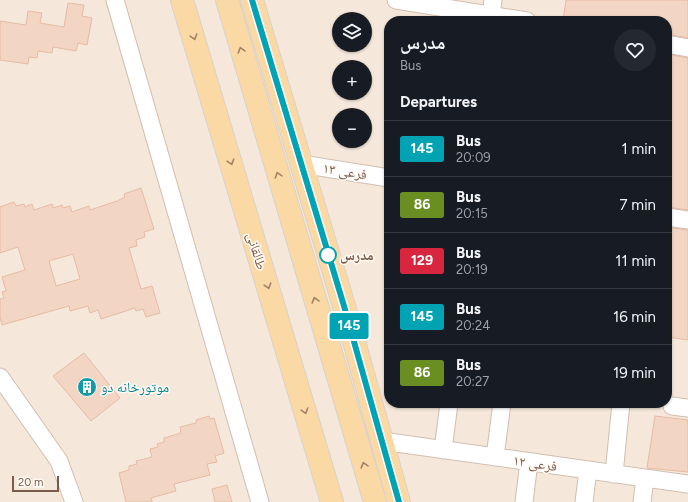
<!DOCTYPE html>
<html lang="en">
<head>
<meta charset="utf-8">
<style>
  :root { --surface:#171b24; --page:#242831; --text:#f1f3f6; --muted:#9ea1a6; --line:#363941 }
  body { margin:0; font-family:Figtree,"Noto Naskh Arabic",sans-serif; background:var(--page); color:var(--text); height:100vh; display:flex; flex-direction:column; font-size:15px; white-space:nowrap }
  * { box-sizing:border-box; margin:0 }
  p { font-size:13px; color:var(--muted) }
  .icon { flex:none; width:22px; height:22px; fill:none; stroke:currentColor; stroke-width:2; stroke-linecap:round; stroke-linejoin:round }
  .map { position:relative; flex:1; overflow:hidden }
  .drawer { position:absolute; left:384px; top:16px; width:288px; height:392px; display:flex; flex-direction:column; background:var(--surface); border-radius:16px; box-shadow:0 1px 3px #0004 }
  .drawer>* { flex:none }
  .badge { padding:0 8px; border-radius:3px; font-size:14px; line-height:26px }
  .controls { position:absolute; left:332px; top:12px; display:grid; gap:8px }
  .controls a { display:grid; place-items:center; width:40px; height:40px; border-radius:50%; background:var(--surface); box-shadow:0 1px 3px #0004; font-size:20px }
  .scale { position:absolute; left:12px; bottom:10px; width:47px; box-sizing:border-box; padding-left:4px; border:2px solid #7a5c4d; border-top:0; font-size:11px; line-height:14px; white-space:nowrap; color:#7a5c4d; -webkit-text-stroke:3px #fffaf3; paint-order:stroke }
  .map>.badge { position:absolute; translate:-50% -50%; box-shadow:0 0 0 2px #fff }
  h2 { padding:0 16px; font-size:15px; line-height:36px }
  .round { display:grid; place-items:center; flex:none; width:42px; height:42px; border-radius:21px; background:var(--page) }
  .head { display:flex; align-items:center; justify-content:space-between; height:68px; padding:0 16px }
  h1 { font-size:19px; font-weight:800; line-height:30px }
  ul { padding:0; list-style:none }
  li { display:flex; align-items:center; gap:12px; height:56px; padding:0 16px; border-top:1px solid var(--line) }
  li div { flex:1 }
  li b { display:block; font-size:15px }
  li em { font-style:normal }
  li .badge { min-width:44px; font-weight:700; text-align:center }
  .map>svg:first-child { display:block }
</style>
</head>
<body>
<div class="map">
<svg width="688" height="502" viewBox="0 0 688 502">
  <rect width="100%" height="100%" fill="#fdf6ec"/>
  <path fill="#f5e8da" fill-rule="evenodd" d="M 0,0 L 688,0 L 688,502 L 0,502 ZM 339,19 L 365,19 L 365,45 L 339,45 ZM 389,21 L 667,21 L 667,403 L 389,403 ZM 339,67 L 365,67 L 365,93 L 339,93 ZM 339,115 L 365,115 L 365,141 L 339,141 Z"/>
  <path fill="#f3d5c3" stroke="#e6bba3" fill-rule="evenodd" d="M 566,0 L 688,0 L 688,38 L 667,34 L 667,21 L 563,21 Z
    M 68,3 L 84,5 L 82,16 L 92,18 L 87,45 L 78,43 L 76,51 L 53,47 L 52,53 L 38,51 L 37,58 L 29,57 L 28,64 L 0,60 L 0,21 L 26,25 L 28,11 L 42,13 L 40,23 L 64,27 Z
    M 667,54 L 688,58 L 688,210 L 667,207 Z
    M 141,188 L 154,229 L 144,232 L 145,237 L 136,240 L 137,246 L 129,248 L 141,289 L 152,286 L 160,313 L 146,317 L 143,309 L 136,311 L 135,308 L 101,319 L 98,310 L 90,313 L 88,306 L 70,311 L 69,306 L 2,325 L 0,317 L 0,299 L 4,298 L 2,292 L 6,291 L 2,277 L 25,270 L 18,247 L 0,253 L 0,207 L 14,202 L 16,206 L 24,204 L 25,207 L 32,204 L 34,210 L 52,204 L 53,208 L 62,205 L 63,208 L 70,206 L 72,212 L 89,206 L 90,210 L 117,201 L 125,197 L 124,194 ZM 73,254 L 80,279 L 56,286 L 49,261 Z
    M 667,227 L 688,230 L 688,340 L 667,337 Z
    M 84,353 L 120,398 L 91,421 L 53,376 Z
    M 209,416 L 210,419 L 214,418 L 224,453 L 215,456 L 217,462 L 207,464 L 210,475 L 174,484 L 176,491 L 151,498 L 152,502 L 126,502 L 119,473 L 129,470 L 129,466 L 137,464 L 136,461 L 152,457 L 150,449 L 158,447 L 157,444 L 164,442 L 164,438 L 181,433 L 180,427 L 196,423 L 196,420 Z
    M 655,416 L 688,420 L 688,472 L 647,468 Z
    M 227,485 L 232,502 L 215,502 L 212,489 Z"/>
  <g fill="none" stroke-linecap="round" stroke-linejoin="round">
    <g stroke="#d1beb0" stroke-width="19">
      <path id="minor" d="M 115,0 L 260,502
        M 396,0 L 527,21
        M 491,15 L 493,0
        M 667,44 L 688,48
        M 301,164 L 389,178
        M 667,217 L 688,220
        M 0,377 L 59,461 L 74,502
        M 672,406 L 688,408
        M 382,441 L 688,484
        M 443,450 L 449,403
        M 495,457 L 502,403
        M 614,474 L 621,403
        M 524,502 L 529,462
        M 584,502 L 588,470
        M 642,502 L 645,479"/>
    </g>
    <g stroke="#dad1cd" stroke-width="24">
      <path id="major" d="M 182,0 L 332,502
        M 227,0 L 375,502
        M 252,0 L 344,306 L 399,502"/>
    </g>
    <use href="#minor" stroke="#fff" stroke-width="17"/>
    <use href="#major" stroke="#fbd9a5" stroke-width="22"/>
  </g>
  <defs><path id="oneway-chevron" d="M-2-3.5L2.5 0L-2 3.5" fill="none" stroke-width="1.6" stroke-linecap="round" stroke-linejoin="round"/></defs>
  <g stroke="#a18267">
    <use href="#oneway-chevron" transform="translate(194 37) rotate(73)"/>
    <use href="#oneway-chevron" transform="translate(241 50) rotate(-106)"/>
    <use href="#oneway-chevron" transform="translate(231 162) rotate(73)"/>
    <use href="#oneway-chevron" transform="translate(278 175) rotate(-107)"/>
    <use href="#oneway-chevron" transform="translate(268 286) rotate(73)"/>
    <use href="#oneway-chevron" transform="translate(315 300) rotate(-106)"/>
    <use href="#oneway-chevron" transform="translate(305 411) rotate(73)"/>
    <use href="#oneway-chevron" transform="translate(364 465) rotate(-106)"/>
  </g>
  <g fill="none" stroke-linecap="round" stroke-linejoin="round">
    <g stroke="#fff" stroke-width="9">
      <path id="line" d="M 252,0 L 344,306 L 399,502"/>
    </g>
    <use href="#line" stroke="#00a3b4" stroke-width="6"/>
  </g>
  <defs>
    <g id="building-disc" transform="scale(1)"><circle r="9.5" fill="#0f9aa8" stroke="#fffaf3"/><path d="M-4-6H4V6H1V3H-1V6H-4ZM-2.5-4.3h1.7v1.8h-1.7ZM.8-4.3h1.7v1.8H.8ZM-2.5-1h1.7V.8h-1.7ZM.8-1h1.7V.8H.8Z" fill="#fff"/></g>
  </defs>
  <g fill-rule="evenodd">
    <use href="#building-disc" x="87" y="387"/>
  </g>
  <circle fill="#fff" stroke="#00a3b4" stroke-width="2" cx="328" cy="255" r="8"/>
  <g text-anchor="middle" stroke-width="3" stroke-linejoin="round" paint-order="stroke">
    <g font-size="14" fill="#7a5c4d" stroke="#fffaf3">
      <text transform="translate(345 171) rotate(9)" y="5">فرعی ۱۳</text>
      <text transform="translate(257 251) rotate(73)" y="5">طالقانی</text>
      <text transform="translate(535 463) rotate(8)" y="5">فرعی ۱۲</text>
    </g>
    <g font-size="14" font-weight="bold" fill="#7a5c4d" stroke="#fffaf3" text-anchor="start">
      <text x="340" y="260">مدرس</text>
    </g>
    <g font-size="14" fill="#0d838f" stroke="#fffaf3" text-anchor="start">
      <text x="101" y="392">موتورخانه دو</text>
    </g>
  </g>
</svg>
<div class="controls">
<a><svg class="icon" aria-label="layers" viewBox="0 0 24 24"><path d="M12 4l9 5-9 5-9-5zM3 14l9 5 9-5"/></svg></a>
<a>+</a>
<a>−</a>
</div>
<div class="scale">20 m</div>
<b class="badge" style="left:349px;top:326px;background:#00a3b4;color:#fff">145</b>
<section class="drawer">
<div class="head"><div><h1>مدرس</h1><p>Bus</p></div><a class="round"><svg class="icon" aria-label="heart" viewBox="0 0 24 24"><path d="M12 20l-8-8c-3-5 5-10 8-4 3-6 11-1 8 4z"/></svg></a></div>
<h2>Departures</h2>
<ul>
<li><span class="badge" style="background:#00a3b4;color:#fff">145</span><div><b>Bus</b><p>20:09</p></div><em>1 min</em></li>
<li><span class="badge" style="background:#6b8e23;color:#fff">86</span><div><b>Bus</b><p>20:15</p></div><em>7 min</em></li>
<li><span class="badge" style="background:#d7263d;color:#fff">129</span><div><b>Bus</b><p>20:19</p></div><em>11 min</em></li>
<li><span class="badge" style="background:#00a3b4;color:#fff">145</span><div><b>Bus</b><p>20:24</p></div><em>16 min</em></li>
<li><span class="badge" style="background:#6b8e23;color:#fff">86</span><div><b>Bus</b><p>20:27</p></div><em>19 min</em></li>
</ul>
</section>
</div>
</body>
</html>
